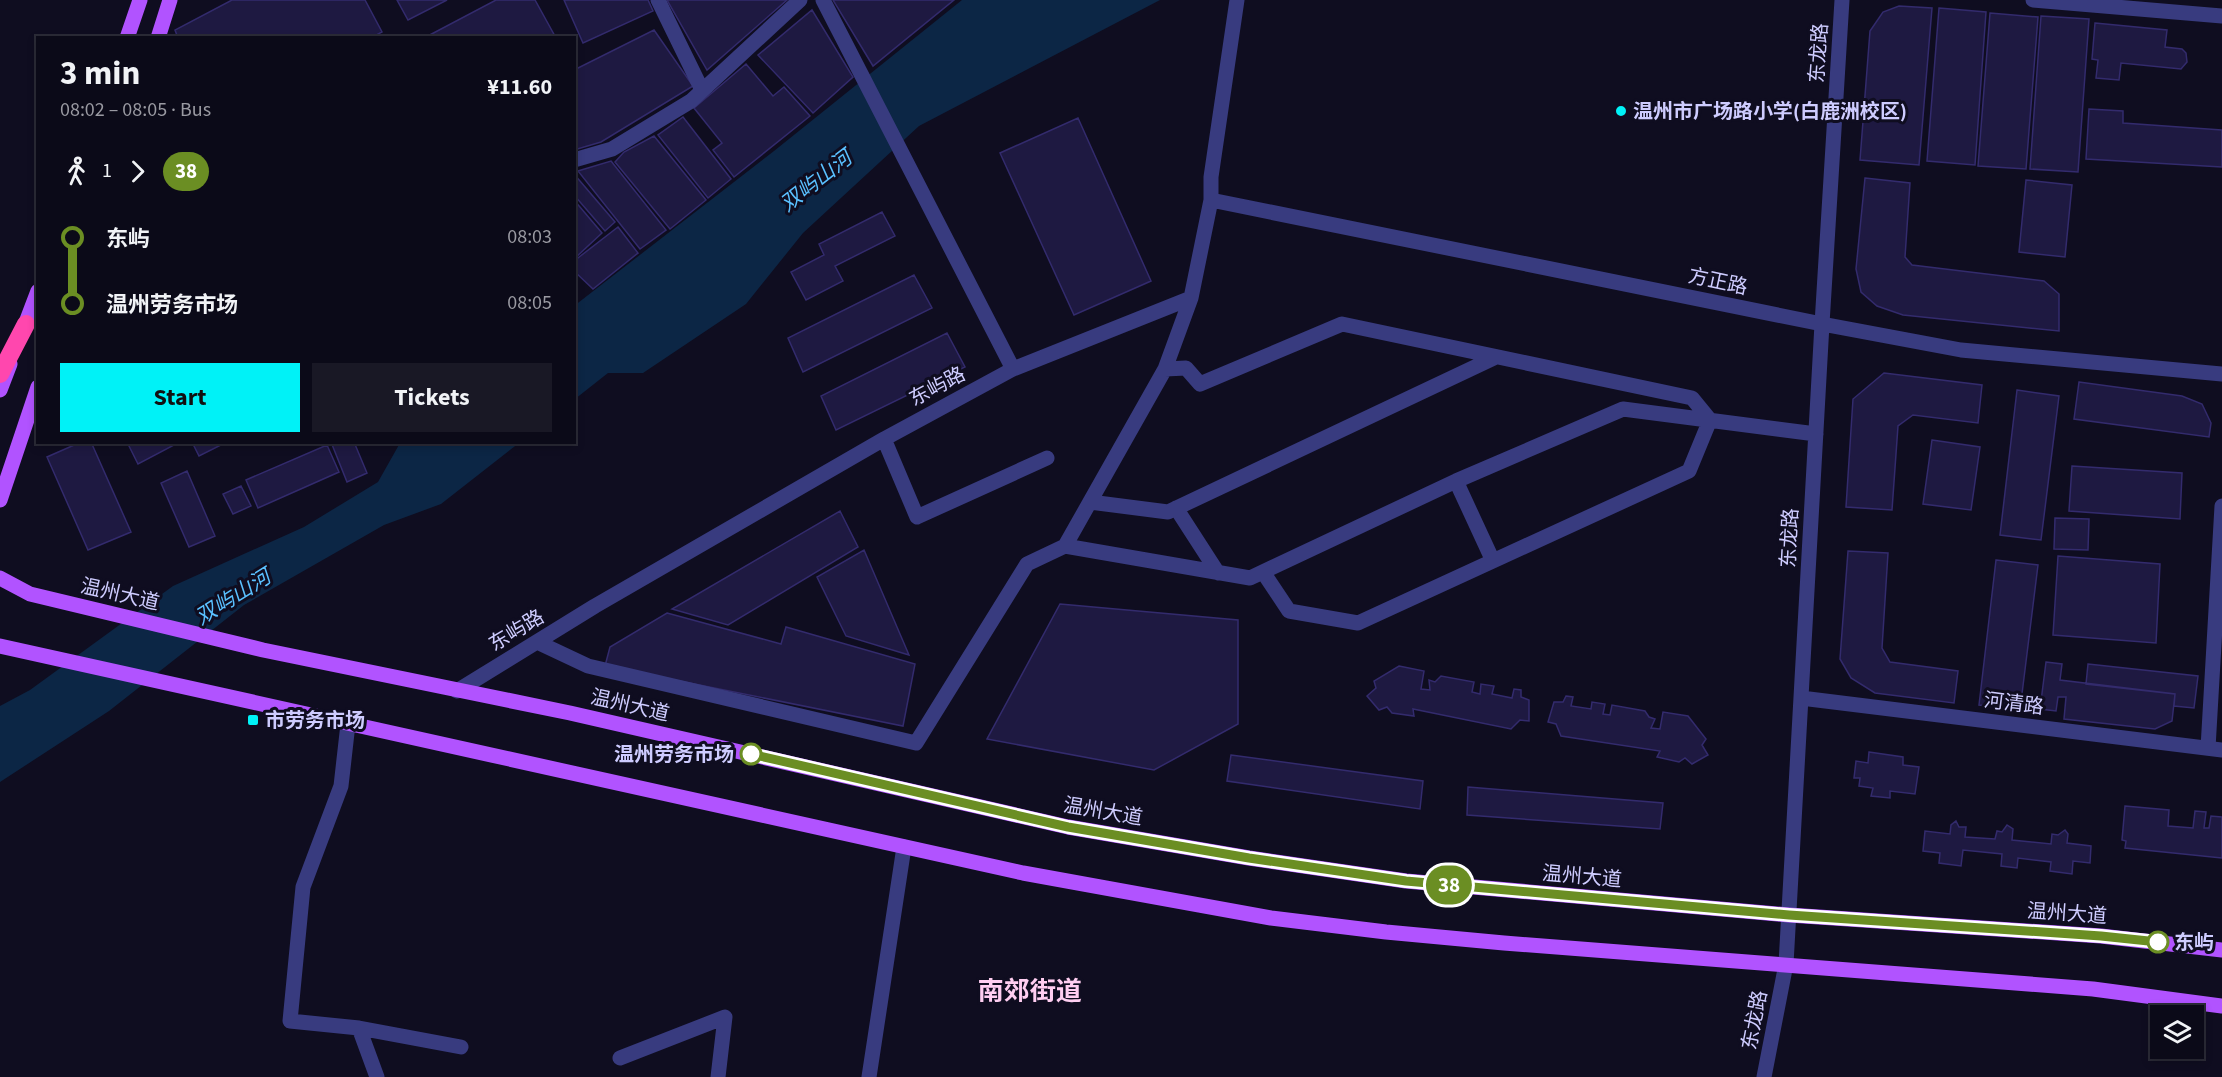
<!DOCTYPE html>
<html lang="en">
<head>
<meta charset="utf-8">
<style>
  :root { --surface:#0b0a18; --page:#191825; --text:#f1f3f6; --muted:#9a9aa2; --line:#2b2b37; --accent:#00f2f7 }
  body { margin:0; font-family:"Source Sans 3","Noto Sans SC",sans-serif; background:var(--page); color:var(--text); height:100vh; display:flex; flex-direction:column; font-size:22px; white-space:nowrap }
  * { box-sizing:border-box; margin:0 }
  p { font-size:20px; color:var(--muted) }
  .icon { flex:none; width:33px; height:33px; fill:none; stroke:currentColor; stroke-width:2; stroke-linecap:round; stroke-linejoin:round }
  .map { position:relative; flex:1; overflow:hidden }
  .details { position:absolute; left:36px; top:36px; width:540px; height:408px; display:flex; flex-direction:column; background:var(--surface); border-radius:0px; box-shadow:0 3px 9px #0003,0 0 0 2px var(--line) }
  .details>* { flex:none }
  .badge { padding:0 12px; border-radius:20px; font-size:21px; line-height:39px }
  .controls { position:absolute; left:2150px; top:1005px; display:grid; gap:12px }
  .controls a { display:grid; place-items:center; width:54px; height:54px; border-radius:0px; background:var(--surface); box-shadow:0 3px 9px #0003,0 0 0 2px var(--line); font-size:30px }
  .map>.badge { position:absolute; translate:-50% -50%; box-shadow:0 0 0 3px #fff }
  .legs { display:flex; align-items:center; gap:9px; height:66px; padding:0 24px; font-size:20px }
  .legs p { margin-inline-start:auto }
  .head { display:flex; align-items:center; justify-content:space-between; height:102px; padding:0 24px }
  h1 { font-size:33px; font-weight:700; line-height:45px }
  .cta { display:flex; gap:12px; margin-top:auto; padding:12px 24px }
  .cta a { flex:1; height:69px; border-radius:0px; background:var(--accent); color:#111; font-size:24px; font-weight:700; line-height:69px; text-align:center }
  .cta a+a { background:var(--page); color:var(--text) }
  ul { padding:0 24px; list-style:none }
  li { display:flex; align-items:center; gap:21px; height:66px; font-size:22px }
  li i { display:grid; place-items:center; width:9px; height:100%; margin:0 8px; background:currentColor }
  li i::after { content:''; width:15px; height:15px; margin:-8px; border:4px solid; border-radius:50%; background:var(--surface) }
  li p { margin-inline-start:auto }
  li:first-child i { background:linear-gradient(#0000 50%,currentColor 0) }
  li:last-child i { background:linear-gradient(currentColor 50%,#0000 0) }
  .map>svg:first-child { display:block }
</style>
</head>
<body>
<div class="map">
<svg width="2222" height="1077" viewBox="0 0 2222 1077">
  <rect width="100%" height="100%" fill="#0f0d20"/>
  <path fill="#0c2645" d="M 962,0 L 1160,0 L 919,126 L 803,233 L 746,304 L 643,373 L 608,373 L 575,399 L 574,306 L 774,151 Z
    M 400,443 L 519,443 L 441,504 L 384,525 L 244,605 L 109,711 L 0,782 L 0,706 L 30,690 L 173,586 L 304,527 L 378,482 Z"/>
  <path fill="#1e1941" stroke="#332b6d" stroke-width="1.5" d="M 232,0 L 365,0 L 382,32 L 371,38 L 178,38 L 175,30 Z
    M 397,0 L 447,0 L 408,20 Z
    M 496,0 L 535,0 L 556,38 L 424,38 Z
    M 564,0 L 648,0 L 653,11 L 583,43 Z
    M 667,0 L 787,0 L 707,70 Z
    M 833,0 L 954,0 L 873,66 Z
    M 1899,6 L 1932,8 L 1919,165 L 1860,160 L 1870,31 L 1883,12 Z
    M 1939,8 L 1986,12 L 1975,165 L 1927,161 Z
    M 812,10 L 853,77 L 813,113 L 758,55 Z
    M 1990,13 L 2038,17 L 2026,169 L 1978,166 Z
    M 2041,16 L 2089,19 L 2078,172 L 2030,169 Z
    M 2095,23 L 2167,30 L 2165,47 L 2182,49 L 2186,53 L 2187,62 L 2181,69 L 2121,63 L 2119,80 L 2096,78 L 2098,60 L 2092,59 Z
    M 654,30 L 693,86 L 601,142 L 574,150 L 574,70 Z
    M 746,64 L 773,96 L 784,87 L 810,116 L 734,177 L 713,150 L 722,143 L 694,108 Z
    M 2089,109 L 2123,111 L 2123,123 L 2222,130 L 2222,167 L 2086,159 Z
    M 683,117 L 731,179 L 708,198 L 658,135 Z
    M 1078,118 L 1151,281 L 1074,315 L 1000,153 Z
    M 654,136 L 706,200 L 670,229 L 615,162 L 624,152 Z
    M 611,161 L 666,230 L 640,249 L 578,171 Z
    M 574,174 L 615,222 L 605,231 L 574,195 Z
    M 1865,178 L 1910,183 L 1905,257 L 1912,265 L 2044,281 L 2059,294 L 2059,331 L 1903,315 L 1877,306 L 1861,292 L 1856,269 Z
    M 2026,180 L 2072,185 L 2065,257 L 2019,252 Z
    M 574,200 L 602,233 L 574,259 Z
    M 882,212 L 895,236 L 835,266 L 843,281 L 806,300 L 791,272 L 824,255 L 819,244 Z
    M 618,227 L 638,253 L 593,289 L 574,271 L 574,261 Z
    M 914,275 L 932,308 L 803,372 L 788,338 Z
    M 947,333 L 965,367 L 836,430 L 821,396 Z
    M 1884,373 L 1982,385 L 1978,423 L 1913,415 L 1898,426 L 1892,510 L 1846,507 L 1853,399 Z
    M 2079,382 L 2182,396 L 2202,404 L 2211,423 L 2209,437 L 2074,419 Z
    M 2017,390 L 2059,396 L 2041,540 L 2000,535 Z
    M 1932,440 L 1980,447 L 1971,510 L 1923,504 Z
    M 81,442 L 91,442 L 131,532 L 88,550 L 47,457 Z
    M 127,442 L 175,442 L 176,444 L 138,464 Z
    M 192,442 L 219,442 L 221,445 L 199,456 Z
    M 331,442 L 354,442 L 367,473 L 347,482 Z
    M 327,445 L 339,472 L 258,508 L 246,480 Z
    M 2072,466 L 2182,473 L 2180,519 L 2069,511 Z
    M 187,471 L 215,536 L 189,547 L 161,483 Z
    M 241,486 L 251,506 L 233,514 L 223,494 Z
    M 840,511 L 858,547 L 728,625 L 672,609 Z
    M 2055,518 L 2089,519 L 2088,550 L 2054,549 Z
    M 864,550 L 909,655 L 846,636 L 817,577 Z
    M 1848,551 L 1888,553 L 1882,648 L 1890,662 L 1958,671 L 1954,703 L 1875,693 L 1851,678 L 1840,659 Z
    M 2058,556 L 2160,564 L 2156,643 L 2053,635 Z
    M 1996,560 L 2038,565 L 2020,710 L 1979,705 Z
    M 1060,604 L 1238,620 L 1238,724 L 1154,770 L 987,739 Z
    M 667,613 L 781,644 L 786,627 L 915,664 L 903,726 L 605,666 L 610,647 Z
    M 2046,662 L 2062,664 L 2060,680 L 2175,694 L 2172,721 L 2155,729 L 2064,719 L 2066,697 L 2058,697 L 2056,711 L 2040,709 Z
    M 2088,664 L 2198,676 L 2194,708 L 2174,706 L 2175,694 L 2086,684 Z
    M 1399,666 L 1424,671 L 1421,689 L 1430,690 L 1429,680 L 1435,682 L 1441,676 L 1474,682 L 1472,692 L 1480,694 L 1481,684 L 1494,686 L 1492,694 L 1512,698 L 1514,689 L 1521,690 L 1521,697 L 1529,700 L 1529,721 L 1520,720 L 1511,729 L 1413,709 L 1414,716 L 1392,713 L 1387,707 L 1379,710 L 1367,696 L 1376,688 L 1374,681 Z
    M 1566,696 L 1573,697 L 1571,706 L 1591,709 L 1592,702 L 1605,704 L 1603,714 L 1610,715 L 1612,705 L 1645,711 L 1649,717 L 1655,719 L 1651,728 L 1660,729 L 1663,712 L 1688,716 L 1706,739 L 1702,745 L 1708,755 L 1692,764 L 1685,758 L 1679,762 L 1657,757 L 1660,751 L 1561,736 L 1556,724 L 1548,722 L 1554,702 L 1563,702 Z
    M 1869,752 L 1903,757 L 1903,765 L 1919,767 L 1915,794 L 1890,791 L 1890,798 L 1871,796 L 1873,788 L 1859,786 L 1860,778 L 1854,778 L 1856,761 L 1868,763 Z
    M 1231,755 L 1423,781 L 1420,809 L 1227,781 Z
    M 1468,787 L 1663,803 L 1660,829 L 1467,815 Z
    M 2125,806 L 2169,810 L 2168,826 L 2193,828 L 2195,811 L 2206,812 L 2204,828 L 2209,828 L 2211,816 L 2222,817 L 2222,858 L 2125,848 L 2126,841 L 2122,840 Z
    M 1956,821 L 1959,827 L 1966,827 L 1965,837 L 1995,839 L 1997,831 L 2002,832 L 2007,825 L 2013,829 L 2012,840 L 2051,844 L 2052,834 L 2058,835 L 2065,830 L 2068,834 L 2067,843 L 2091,846 L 2090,863 L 2073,861 L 2072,874 L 2050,871 L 2051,862 L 2018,858 L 2017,868 L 2001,866 L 2002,854 L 1963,850 L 1961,866 L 1939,863 L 1940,853 L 1923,851 L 1925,831 L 1950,834 L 1951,825 Z"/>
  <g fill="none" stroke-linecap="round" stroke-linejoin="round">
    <path stroke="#383b7f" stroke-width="15" d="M 658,0 L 702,90
      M 823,0 L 1013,369
      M 2033,0 L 2222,16
      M 574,160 L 612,149 L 691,101 L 800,0
      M 1211,200 L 1822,324 L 1961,350 L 2222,374
      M 1165,369 L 1186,368 L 1200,384 L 1342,324 L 1692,398 L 1710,420 L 1689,471 L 1358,623 L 1289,611 L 1263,572
      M 884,439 L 917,517 L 1047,458
      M 1456,481 L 1493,561
      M 1090,502 L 1168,512 L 1496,357
      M 1176,508 L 1218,573
      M 1065,546 L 1250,578 L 1456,481 L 1623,409 L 1816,434
      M 537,642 L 588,666 L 916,743 L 1027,564 L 1065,546 L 1165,369 L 1191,298
      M 457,691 L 595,606 L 884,439 L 1013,369 L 1191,298 L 1211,200 L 1211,177 L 1237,0
      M 1801,698 L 2222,750
      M 348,724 L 341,786 L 303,887 L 290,1021 L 359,1028 L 461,1047
      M 2208,748 L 2222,506
      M 359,1028 L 377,1077
      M 620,1058 L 725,1017 L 718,1077
      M 869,1077 L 904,847
      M 1764,1077 L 1786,964 L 1822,324 L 1842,0"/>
    <path stroke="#b153ff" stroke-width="15" d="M 127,38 L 140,0
      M 158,38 L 170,0
      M 22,333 L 38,291
      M 0,390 L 10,364
      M 0,500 L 38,387
      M 0,578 L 30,594 L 263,650 L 570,713 L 1068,827 L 1249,858 L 1406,881 L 1789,915 L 2101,936 L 2222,950
      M 0,646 L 1023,873 L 1271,918 L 1386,932 L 1504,943 L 2093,989 L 2222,1006"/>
    <path stroke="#ff47ae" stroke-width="18" d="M 0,374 L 26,324"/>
  </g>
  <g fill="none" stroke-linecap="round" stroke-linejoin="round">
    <g stroke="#fff" stroke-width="14">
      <path id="line-1" d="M 751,754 L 1068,827 L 1249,858 L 1406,881 L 1789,915 L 2101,936 L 2158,942"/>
    </g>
    <use href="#line-1" stroke="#6b8e23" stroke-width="9"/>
  </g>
  <g fill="#00f2f7" stroke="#0f0d20" stroke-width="2">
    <circle cx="1621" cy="111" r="6"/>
    <rect x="247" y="714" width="12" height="12" rx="3"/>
  </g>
  <g fill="#fff" stroke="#6b8e23" stroke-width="3">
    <circle cx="751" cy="754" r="10"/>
    <circle cx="2158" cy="942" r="10"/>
  </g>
  <g text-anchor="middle" stroke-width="6" stroke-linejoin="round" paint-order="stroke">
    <g font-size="20" fill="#ceccff" stroke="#0f0d20">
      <text transform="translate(1818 53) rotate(-86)" y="7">东龙路</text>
      <text transform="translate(1718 281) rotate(12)" y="7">方正路</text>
      <text transform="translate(937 386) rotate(-28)" y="7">东屿路</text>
      <text transform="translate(1789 538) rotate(-87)" y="7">东龙路</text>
      <text transform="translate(120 594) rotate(13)" y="7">温州大道</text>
      <text transform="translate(516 630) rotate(-31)" y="7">东屿路</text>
      <text transform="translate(2014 703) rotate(7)" y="7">河清路</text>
      <text transform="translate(630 705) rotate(13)" y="7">温州大道</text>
      <text transform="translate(1103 811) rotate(10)" y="7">温州大道</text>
      <text transform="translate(1582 876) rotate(5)" y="7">温州大道</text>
      <text transform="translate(2067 913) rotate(4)" y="7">温州大道</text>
      <text transform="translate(1754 1020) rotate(-79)" y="7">东龙路</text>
    </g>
    <g font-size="20" font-weight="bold" fill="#ceccff" stroke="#0f0d20" text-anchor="start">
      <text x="1633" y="118">温州市广场路小学(白鹿洲校区)</text>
      <text x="265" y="727">市劳务市场</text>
    </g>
    <g font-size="20" font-weight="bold" fill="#ceccff" stroke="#0f0d20" text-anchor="end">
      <text x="734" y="761">温州劳务市场</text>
      <text x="2174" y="949" text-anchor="start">东屿</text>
    </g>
    <g font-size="21" font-style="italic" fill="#5ac0ff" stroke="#0f0d20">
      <text transform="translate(816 181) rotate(-38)" y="7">双屿山河</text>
      <text transform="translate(233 597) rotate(-32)" y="7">双屿山河</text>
    </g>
    <g font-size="26" font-weight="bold" fill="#ffcef1" stroke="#0f0d20">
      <text x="1030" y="1000">南郊街道</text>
    </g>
  </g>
</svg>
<div class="controls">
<a><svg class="icon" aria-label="layers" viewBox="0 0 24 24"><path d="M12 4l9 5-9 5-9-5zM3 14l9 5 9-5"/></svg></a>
</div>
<b class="badge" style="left:1449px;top:885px;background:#6b8e23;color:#fff">38</b>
<section class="details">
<div class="head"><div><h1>3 min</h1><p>08:02 – 08:05 · Bus</p></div><b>¥11.60</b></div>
<div class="legs"><svg class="icon" aria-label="walk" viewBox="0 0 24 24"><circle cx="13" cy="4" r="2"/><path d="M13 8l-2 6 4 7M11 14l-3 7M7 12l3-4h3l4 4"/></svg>1<svg class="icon" aria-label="forward" viewBox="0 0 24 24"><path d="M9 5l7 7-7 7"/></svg><b class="badge" style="background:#6b8e23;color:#fff">38</b></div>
<ul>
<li><i style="color:#6b8e23"></i><b>东屿</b><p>08:03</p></li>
<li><i style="color:#6b8e23"></i><b>温州劳务市场</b><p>08:05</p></li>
</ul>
<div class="cta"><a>Start</a><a>Tickets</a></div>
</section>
</div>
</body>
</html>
